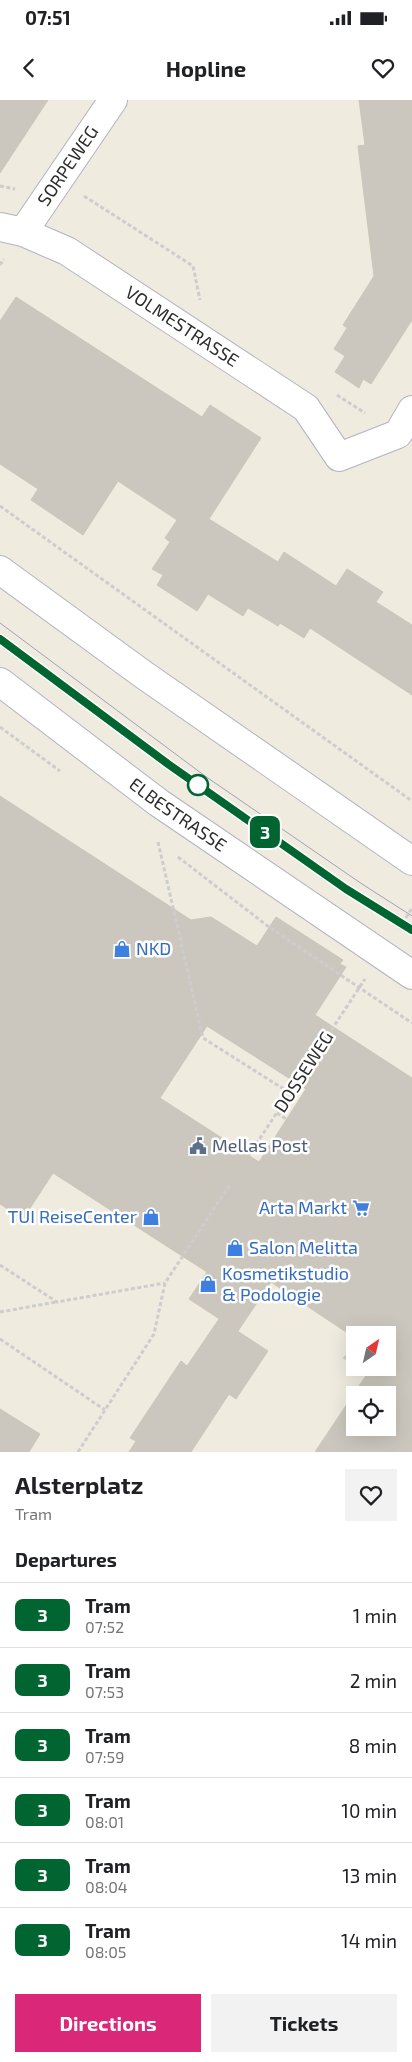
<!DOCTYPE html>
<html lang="en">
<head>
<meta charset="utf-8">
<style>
  :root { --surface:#fff; --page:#f2f2f2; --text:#202124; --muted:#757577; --line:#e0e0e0; --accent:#db2777 }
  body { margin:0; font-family:"Exo 2",sans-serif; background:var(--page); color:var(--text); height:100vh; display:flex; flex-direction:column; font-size:19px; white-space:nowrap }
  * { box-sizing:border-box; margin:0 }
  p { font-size:16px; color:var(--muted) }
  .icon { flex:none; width:28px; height:28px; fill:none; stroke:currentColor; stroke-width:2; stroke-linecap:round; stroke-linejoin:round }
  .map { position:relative; height:1352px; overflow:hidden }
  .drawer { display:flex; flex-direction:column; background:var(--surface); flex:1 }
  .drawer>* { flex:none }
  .badge { padding:0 10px; border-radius:8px; font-size:18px; line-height:32px }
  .needle { width:32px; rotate:34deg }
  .buttons { position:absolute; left:346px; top:1226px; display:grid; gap:10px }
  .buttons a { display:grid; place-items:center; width:50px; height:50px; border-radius:0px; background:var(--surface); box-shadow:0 5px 20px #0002; font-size:25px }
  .map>.badge { position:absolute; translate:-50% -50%; box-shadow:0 0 0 2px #fff }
  h2 { padding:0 15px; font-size:19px; line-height:45px }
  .round { display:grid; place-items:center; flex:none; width:52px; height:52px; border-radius:0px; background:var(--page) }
  .headline { display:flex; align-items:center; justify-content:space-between; height:85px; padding:0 15px }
  h1 { font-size:24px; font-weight:700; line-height:38px }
  .button { display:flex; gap:10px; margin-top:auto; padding:10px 15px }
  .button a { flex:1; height:58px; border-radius:0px; background:var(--accent); color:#fff; font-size:20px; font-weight:700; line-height:58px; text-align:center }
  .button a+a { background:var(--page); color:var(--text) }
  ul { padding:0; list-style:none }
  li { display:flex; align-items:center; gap:15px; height:65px; padding:0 15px; border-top:1px solid var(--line) }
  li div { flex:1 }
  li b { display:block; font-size:19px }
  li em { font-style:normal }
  li .badge { min-width:55px; font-weight:700; text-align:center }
  .status { display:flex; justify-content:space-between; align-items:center; height:35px; padding:0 25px; background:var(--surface); direction:ltr }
  .status svg { height:14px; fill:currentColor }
  header { display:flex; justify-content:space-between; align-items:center; height:65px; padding:0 15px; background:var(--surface); font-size:22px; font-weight:700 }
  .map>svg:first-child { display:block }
</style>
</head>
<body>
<div class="status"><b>07:51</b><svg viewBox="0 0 49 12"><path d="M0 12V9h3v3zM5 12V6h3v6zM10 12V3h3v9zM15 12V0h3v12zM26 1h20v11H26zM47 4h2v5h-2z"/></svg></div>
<header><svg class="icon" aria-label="back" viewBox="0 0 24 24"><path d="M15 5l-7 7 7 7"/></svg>Hopline<svg class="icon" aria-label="heart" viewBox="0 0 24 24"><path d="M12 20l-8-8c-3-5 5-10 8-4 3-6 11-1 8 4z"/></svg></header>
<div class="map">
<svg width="412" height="1352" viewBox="0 0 412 1352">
  <rect width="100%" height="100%" fill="#efebdf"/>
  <path fill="#cbc7be" stroke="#cbc7b8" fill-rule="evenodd" d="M 0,0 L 48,0 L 0,73 Z
    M 359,0 L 412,0 L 412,220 L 371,284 L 363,279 L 359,288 L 335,272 L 345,256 L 334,249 L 347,228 L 343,225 L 374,176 L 358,46 L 365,45 Z
    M 16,197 L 202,317 L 210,305 L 261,338 L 209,419 L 278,462 L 284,452 L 336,486 L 347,469 L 383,492 L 376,502 L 412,525 L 412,595 L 310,528 L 304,538 L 280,523 L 278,526 L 248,508 L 243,516 L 208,494 L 197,511 L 157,485 L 163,475 L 152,469 L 170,442 L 165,438 L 177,420 L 118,381 L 83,435 L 31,400 L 38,389 L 0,364 L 0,221 Z
    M 0,696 L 191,820 L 211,817 L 257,846 L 276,817 L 343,860 L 340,864 L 346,867 L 315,915 L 412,978 L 412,1352 L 315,1352 L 371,1268 L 388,1268 L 388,1235 L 355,1235 L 355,1238 L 271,1182 L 238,1231 L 189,1199 L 207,1172 L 53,1073 L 23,1119 L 0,1104 ZM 207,926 L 306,989 L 259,1062 L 160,998 ZM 355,1295 L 388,1295 L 388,1328 L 355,1328 Z
    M 219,1219 L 268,1251 L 236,1299 L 229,1294 L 191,1352 L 129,1352 L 136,1341 L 130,1338 L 181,1261 L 187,1266 Z
    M 0,1309 L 40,1334 L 29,1352 L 0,1352 Z"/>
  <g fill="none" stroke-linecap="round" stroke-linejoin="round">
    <g stroke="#b3b3c1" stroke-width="30">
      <g id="street">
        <path id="s1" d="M 0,127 L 23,132 L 67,151 L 306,308 L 339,357 L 398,334 L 412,310"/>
        <path id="s2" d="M 23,132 L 113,0"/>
      </g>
    </g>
    <g stroke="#b3b3c1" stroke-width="30">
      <g id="secondary">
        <path d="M 0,470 L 144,575 L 412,761"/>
        <path id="s3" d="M 0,582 L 159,703 L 412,875"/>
      </g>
    </g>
    <path stroke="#cdcdcd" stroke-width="3" stroke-dasharray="4 2.5" stroke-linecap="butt" d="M 0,86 L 15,89
      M 84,96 L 193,166 L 200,200
      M 0,165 L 4,159
      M 337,295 L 365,313
      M 0,406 L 412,701
      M 0,627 L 60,671
      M 158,742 L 203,938 L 290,993
      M 178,757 L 269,827 L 412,923
      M 399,829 L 412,808
      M 277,1013 L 286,1019
      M 249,1055 L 365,879
      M 0,1165 L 57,1202 L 165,1183
      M 0,1212 L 56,1202
      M 0,1239 L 105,1310
      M 344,1259 L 355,1247
      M 78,1352 L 154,1234 L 165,1183 L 231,1083"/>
    <use href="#street" stroke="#fff" stroke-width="28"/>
    <use href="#secondary" stroke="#fff" stroke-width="28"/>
    <path stroke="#a1a0b8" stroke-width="1" d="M 0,523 L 205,676 L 362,784 L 412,816
      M 0,539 L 120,629 L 346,789 L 412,830"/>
  </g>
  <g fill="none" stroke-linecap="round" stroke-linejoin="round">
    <g stroke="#fff" stroke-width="11">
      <path id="line" d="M 0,539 L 168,664 L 346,789 L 412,830"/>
    </g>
    <use href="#line" stroke="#006531" stroke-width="8"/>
  </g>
  <defs>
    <g id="shop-bare" transform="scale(1.35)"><path d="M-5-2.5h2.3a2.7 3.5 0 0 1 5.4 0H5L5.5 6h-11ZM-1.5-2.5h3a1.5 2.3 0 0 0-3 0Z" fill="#3f7fe0" stroke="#fff" stroke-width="2.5" paint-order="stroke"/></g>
    <g id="civic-bare" transform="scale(1.35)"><path d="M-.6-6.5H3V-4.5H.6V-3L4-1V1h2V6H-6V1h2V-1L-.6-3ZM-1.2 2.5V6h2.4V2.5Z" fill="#5c6f8a" stroke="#fff" stroke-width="2.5" paint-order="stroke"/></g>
    <g id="supermarket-bare" transform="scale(1.35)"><path d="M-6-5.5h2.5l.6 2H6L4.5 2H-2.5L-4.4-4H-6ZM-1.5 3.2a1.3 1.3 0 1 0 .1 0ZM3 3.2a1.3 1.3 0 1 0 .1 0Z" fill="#3f7fe0" stroke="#fff" stroke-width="2.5" paint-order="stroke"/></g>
  </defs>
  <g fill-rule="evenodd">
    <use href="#shop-bare" x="122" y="849"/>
    <use href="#civic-bare" x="198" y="1046"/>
    <use href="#supermarket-bare" x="361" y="1108"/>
    <use href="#shop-bare" x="151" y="1117"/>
    <use href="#shop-bare" x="235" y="1148"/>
    <use href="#shop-bare" x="208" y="1184"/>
  </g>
  <circle fill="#fff" stroke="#006531" stroke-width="2.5" cx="198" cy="685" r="10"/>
  <g text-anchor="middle" stroke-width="5" stroke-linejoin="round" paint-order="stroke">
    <g font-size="18" fill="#2d2d2d" stroke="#fff">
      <text dy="6" stroke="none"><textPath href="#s2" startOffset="80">SORPEWEG</textPath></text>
      <text dy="6" stroke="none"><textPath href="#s1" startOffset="209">VOLMESTRASSE</textPath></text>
      <text dy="6" stroke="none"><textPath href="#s3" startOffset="222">ELBESTRASSE</textPath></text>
      <text transform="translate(304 972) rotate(-57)" y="6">DOSSEWEG</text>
    </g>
    <g font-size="18" fill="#366cbe" stroke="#fff" text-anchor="start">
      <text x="136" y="855">NKD</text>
      <text x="347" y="1114" text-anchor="end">Arta Markt</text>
      <text x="137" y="1123" text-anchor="end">TUI ReiseCenter</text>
      <text x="249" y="1154">Salon Melitta</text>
      <text x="222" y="1180">Kosmetikstudio<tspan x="222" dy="21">&amp; Podologie</tspan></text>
    </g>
    <g font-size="18" fill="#4e5e75" stroke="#fff" text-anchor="start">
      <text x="212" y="1052">Mellas Post</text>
    </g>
  </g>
</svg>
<div class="buttons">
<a><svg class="needle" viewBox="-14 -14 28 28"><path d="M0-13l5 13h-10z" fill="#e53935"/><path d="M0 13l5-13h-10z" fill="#757577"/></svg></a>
<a><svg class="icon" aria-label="locate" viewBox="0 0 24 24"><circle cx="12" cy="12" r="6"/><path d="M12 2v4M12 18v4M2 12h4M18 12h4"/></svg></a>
</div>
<b class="badge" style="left:265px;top:732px;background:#006531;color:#fff">3</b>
</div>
<section class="drawer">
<div class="headline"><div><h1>Alsterplatz</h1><p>Tram</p></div><a class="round"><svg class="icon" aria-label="heart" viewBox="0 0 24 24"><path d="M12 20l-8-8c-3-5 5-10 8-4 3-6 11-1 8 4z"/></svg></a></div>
<h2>Departures</h2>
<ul>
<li><span class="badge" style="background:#006531;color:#fff">3</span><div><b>Tram</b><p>07:52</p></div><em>1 min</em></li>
<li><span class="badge" style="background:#006531;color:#fff">3</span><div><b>Tram</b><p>07:53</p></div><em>2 min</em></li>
<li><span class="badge" style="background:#006531;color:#fff">3</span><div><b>Tram</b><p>07:59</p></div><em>8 min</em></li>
<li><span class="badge" style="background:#006531;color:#fff">3</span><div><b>Tram</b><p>08:01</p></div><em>10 min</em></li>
<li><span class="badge" style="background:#006531;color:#fff">3</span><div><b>Tram</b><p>08:04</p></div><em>13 min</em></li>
<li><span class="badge" style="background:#006531;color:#fff">3</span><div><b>Tram</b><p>08:05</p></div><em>14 min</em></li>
</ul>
<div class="button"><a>Directions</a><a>Tickets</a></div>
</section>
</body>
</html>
